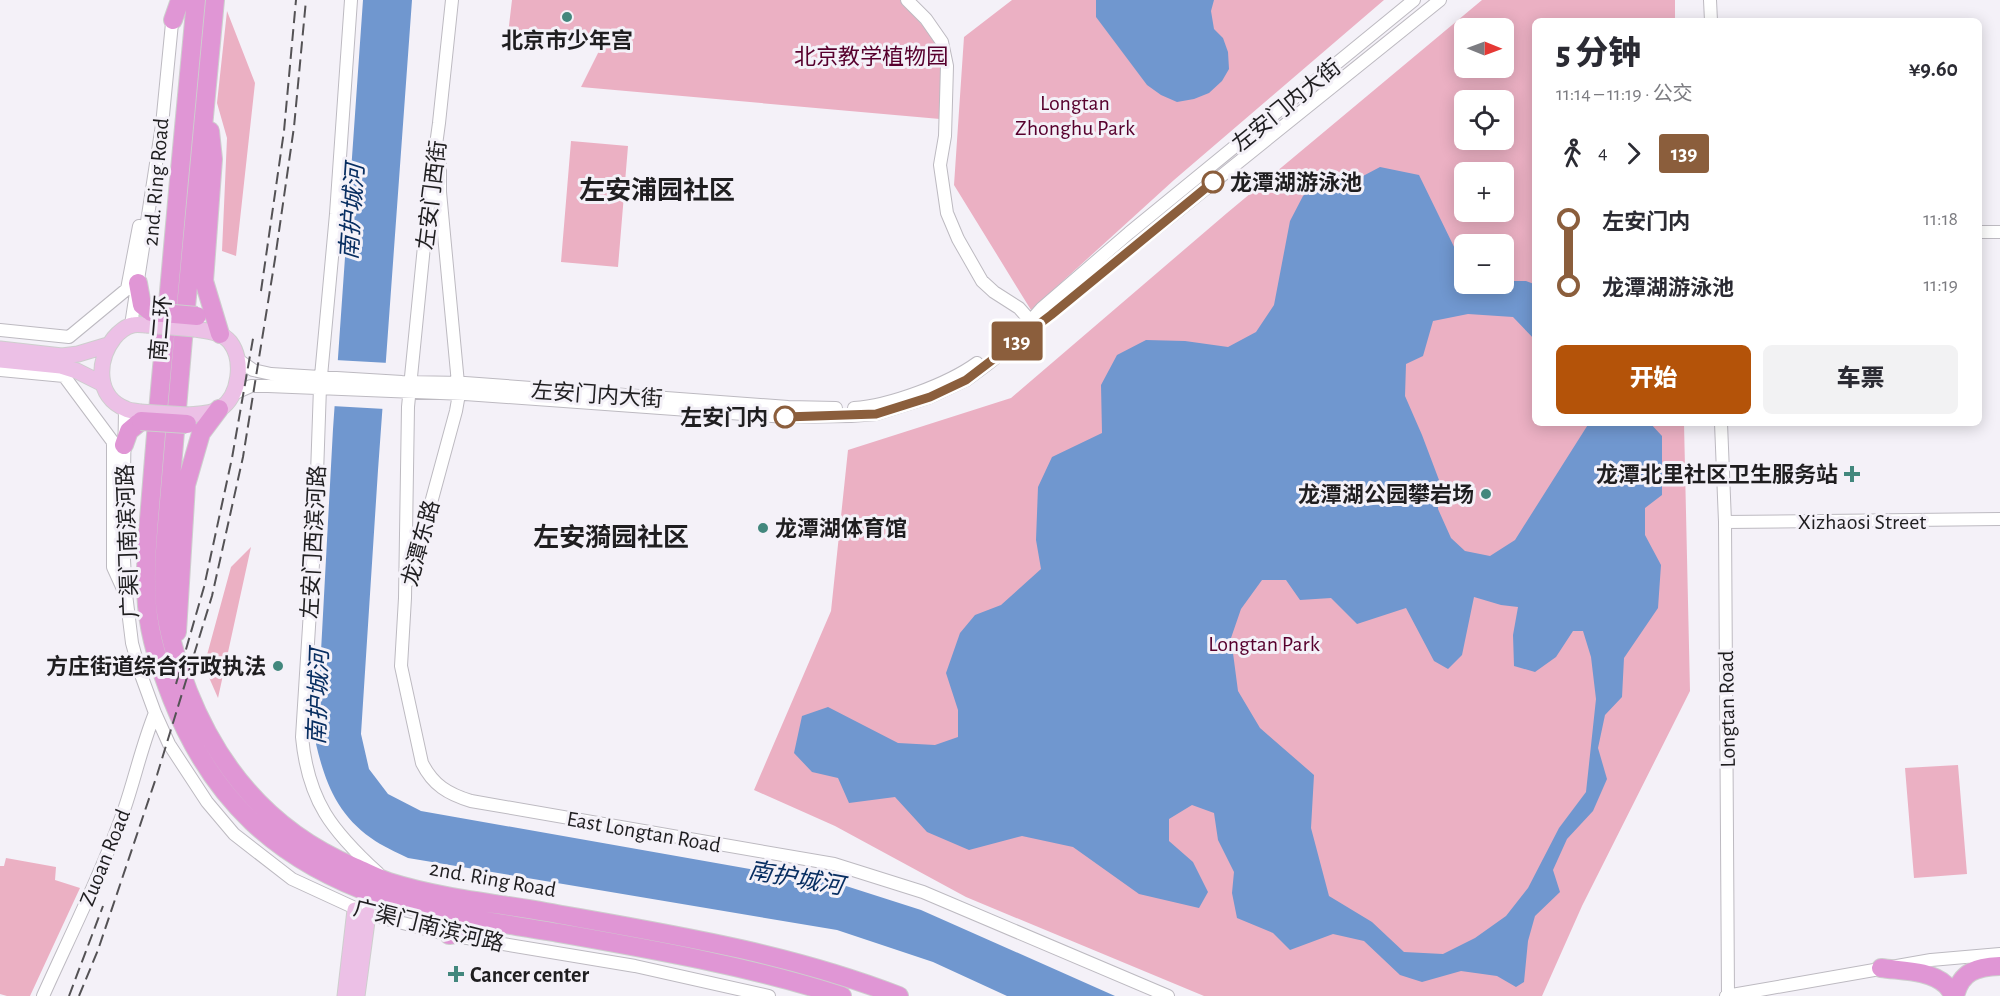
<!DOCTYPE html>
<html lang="zh">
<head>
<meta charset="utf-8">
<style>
  :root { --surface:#fff; --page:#f2f2f3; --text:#2b2b33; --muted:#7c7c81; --accent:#b45309 }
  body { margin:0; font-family:"Alegreya Sans","Noto Sans SC",sans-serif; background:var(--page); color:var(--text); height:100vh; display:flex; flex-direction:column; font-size:22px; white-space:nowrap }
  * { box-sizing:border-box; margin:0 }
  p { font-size:20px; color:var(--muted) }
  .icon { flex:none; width:33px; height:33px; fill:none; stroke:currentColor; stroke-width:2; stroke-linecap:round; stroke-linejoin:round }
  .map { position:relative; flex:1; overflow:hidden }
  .panel { position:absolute; left:1532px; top:18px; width:450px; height:408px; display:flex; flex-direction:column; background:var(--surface); border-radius:9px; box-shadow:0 3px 15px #0003 }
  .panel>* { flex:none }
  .badge { padding:0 12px; border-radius:4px; font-size:21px; line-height:39px }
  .needle { width:39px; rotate:91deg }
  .buttons { position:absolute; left:1454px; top:18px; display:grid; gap:12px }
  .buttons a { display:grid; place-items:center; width:60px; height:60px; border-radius:9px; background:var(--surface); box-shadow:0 3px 15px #0003; font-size:30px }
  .map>.badge { position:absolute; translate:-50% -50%; box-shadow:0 0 0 3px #fff }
  .legs { display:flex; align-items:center; gap:9px; height:66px; padding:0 24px; font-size:20px }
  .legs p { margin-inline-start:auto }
  .headline { display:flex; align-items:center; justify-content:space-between; height:102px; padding:0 24px }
  h1 { font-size:33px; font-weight:800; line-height:45px }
  .primary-button { display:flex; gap:12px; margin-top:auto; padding:12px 24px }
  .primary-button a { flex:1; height:69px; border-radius:9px; background:var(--accent); color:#fff; font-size:24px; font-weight:800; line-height:69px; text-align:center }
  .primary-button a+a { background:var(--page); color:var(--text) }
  ul { padding:0 24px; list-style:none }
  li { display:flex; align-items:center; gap:21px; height:66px; font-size:22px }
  li i { display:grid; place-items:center; width:9px; height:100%; margin:0 8px; background:currentColor }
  li i::after { content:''; width:15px; height:15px; margin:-8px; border:4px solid; border-radius:50%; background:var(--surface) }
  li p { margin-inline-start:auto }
  li:first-child i { background:linear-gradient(#0000 50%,currentColor 0) }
  li:last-child i { background:linear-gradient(currentColor 50%,#0000 0) }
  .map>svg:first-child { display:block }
</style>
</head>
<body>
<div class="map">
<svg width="2000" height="996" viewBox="0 0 2000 996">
  <rect width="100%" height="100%" fill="#f4f1f8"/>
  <path fill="#ebb0c3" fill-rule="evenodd" d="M 512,0 L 904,0 L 916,18 L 938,43 L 943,66 L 940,119 L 581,87 L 604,41 L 508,34 Z
    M 1012,0 L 1384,0 L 1174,180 L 1031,310 L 954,185 L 964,37 Z
    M 1482,0 L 1675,0 L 1675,21 L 1534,21 L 1534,423 L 1684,423 L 1690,691 L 1582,906 L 1542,996 L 1204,996 L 966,897 L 835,826 L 754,790 L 831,611 L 848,450 L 1011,398 L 1227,213 ZM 1464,28 L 1503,28 L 1503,68 L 1464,68 ZM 1464,100 L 1503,100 L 1503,140 L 1464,140 ZM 1464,172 L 1503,172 L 1503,212 L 1464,212 ZM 1464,244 L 1503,244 L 1503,284 L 1464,284 Z
    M 227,11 L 255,83 L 236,256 L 222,251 L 227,138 L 217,103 Z
    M 571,141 L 628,146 L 618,267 L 561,262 Z
    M 251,547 L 218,698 L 204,666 L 231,567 Z
    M 1958,765 L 1967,874 L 1914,878 L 1905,768 Z
    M 6,858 L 56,867 L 55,880 L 80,888 L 30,996 L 7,996 L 0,994 L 0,866 L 4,866 Z"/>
  <path fill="#7097cf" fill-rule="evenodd" d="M 363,0 L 412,0 L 378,470 L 361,734 L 369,769 L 388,794 L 421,811 L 846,886 L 921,910 L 1115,996 L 1007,996 L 933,962 L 837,930 L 408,858 C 396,852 382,846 371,838 C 337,814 325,782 316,744 L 333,429 Z
    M 1096,0 L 1214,0 L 1211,11 L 1214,29 L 1223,38 L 1228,52 L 1229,69 L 1222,81 L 1209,93 L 1194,99 L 1177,102 L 1161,95 L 1147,85 L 1096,17 Z
    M 1380,167 L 1419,175 L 1458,255 L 1464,260 L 1464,284 L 1503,284 L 1503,281 L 1526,281 L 1534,284 L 1534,339 L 1513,317 L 1468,314 L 1433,321 L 1423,356 L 1406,364 L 1405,396 L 1422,435 L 1439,480 L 1438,509 L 1451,538 L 1465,551 L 1490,556 L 1515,540 L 1589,423 L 1650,423 L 1662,436 L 1662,495 L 1645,508 L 1645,535 L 1661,565 L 1658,608 L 1624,658 L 1622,697 L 1605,715 L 1598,748 L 1607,779 L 1593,811 L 1567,839 L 1553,870 L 1560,892 L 1535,916 L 1528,941 L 1524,982 L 1516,987 L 1497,976 L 1461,971 L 1422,982 L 1400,975 L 1364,941 L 1333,934 L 1290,950 L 1273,933 L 1237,918 L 1232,893 L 1234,872 L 1218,840 L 1214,813 L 1192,805 L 1169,819 L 1169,841 L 1193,862 L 1208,892 L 1199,908 L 1139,894 L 1073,847 L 1022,836 L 969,850 L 927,832 L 895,797 L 849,803 L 838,778 L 812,772 L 794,753 L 802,716 L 828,707 L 898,743 L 935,745 L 958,737 L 958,710 L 946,673 L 960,633 L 975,615 L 1001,605 L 1041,569 L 1036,540 L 1038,487 L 1052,457 L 1102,433 L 1101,385 L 1117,355 L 1146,340 L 1185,341 L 1228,347 L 1256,332 L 1274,305 L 1290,221 L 1303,196 L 1326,175 L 1363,176 ZM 1262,580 L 1286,580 L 1300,600 L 1331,598 L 1357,624 L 1406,608 L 1434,661 L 1448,669 L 1462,655 L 1474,597 L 1501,605 L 1518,607 L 1513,635 L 1514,666 L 1535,672 L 1556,657 L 1573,631 L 1583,631 L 1591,657 L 1596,699 L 1586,792 L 1559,828 L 1528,888 L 1506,916 L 1475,938 L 1443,954 L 1404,952 L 1372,922 L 1329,896 L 1311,828 L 1314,775 L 1260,728 L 1238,691 L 1231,638 L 1241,609 Z"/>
  <path fill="#f4f1f8" d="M 335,360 L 389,363 L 385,409 L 332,406 Z"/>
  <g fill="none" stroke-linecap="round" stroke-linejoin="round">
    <g stroke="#bdbac1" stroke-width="14">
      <path id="minor" d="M 351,0 L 336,214 L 320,387 L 315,532 L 302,737 C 308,801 332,831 378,873
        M 452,0 L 439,123 L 429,196 L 408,407 L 405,598 L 401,666 L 422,763 C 433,785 448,794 471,801 L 834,864 L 923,892 L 1168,996
        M 907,0 L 926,19 L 942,42 L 947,66 L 945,136 L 940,165 L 947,213 L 958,239 L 982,281 L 994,292 L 1019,308 L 1035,326
        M 1710,0 L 1711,21
        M 1978,232 L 2000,232
        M 131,325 L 162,125 L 173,13
        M 1025,327 L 1042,308 L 1129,233 L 1414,0
        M 0,330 L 69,337 L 127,289 L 139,226
        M 237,359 L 253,370 L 271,374 L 402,382 L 465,383 L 788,407 L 836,408
        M 0,370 L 64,376 L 113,442 L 113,567 L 123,589
        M 233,394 L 251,386 L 268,386 L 465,394 L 785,417 L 851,416 L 876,414 L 930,397 L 966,380 L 989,363 L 1440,0
        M 854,408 C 889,406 948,384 977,363
        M 125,409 L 123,543 L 126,594 L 132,643 L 140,672 L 155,713 L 169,744 L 207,802 L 234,834 L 292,879 L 368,914 L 449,935 L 635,966 L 769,996
        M 1721,423 L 1725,522 L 1728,995
        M 1725,522 L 2000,519
        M 410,580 L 456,411 L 459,394 L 440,192 L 440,164
        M 43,996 C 71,934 101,874 124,810 C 135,778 142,745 155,713
        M 1726,996 L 1931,960 L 2000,954"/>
    </g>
    <g stroke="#cecece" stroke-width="17">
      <path id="major" d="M 0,349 L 62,356 L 78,354 L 108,345
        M 0,360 L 61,366 L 77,371 L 103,384
        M 140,412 C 135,411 130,411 126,409 C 95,397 97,360 114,338 C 118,333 126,326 133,325 C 137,324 143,325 147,325
        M 188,415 C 198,414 211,414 220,409 C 240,396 244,360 230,342 C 222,332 207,331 195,329
        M 345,996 L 355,910
        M 357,996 L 368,914"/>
    </g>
    <g stroke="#cecece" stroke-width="20">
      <path id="highway" d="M 196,0 C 185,116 174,231 164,347 C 159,396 155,446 151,495 C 148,532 144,569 147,606 C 150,639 160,668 172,699 C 212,800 277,860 379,896 C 435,915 495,922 553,932 C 650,949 748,966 842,996
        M 215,0 C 204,113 194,226 183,339 C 179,390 174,440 170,490 C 167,528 162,566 165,604 C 168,634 177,662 188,691 C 220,772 273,833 354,867 C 366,872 377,878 389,882 C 440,898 494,903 546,912 C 664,933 786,952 899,996
        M 173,20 L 180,0
        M 210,131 L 213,159 L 204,281 L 220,334
        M 138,283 L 142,305 L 151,312
        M 124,445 L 129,431 L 141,421
        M 177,632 L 186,485 L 201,433 L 219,409
        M 449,935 L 498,928
        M 1881,968 C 1901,971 1930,970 1946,985 C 1949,988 1952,993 1955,996
        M 1955,996 C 1961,971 1977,967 2000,966"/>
    </g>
    <use href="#minor" stroke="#fff" stroke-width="12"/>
    <use href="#major" stroke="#ecc0e6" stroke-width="15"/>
    <use href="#highway" stroke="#e096d5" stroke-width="18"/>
    <path stroke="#545255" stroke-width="2" stroke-dasharray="12 6" stroke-linecap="butt" d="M 261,291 L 284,131 L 296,0
      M 176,684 L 204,587 L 232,458 L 254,333
      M 69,996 L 103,906
      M 79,996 L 98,950 L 157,775 L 212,596 L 243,457 L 275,259 L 294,127 L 306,0"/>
    <g stroke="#cecece" stroke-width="17" stroke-linecap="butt">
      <path id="major-bridge" d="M 147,325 L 195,329
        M 140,412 L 188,415"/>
    </g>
    <g stroke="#cecece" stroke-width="20" stroke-linecap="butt">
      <path id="highway-bridge" d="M 151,312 L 197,316
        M 141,421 L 187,424"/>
    </g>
    <use href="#major-bridge" stroke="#ecc0e6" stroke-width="15"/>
    <use href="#highway-bridge" stroke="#e096d5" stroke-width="18"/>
  </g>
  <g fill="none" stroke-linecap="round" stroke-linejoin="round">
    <g stroke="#fff" stroke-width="14">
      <path id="line-1" d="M 785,417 L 876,414 L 930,397 L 966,380 L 1051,315 L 1213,182"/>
    </g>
    <use href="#line-1" stroke="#8b5e3c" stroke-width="9"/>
  </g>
  <g fill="#42877d" stroke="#f4f1f8" stroke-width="2">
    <circle cx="567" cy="17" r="6"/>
    <path d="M1849 465h6v6h6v6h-6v6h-6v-6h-6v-6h6z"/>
    <circle cx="1486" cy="494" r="6"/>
    <circle cx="763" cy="528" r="6"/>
    <circle cx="278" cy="666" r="6"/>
    <path d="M453 965h6v6h6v6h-6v6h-6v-6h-6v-6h6z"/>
  </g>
  <g fill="#fff" stroke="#8b5e3c" stroke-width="3">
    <circle cx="1213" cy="182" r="10"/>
    <circle cx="785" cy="417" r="10"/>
  </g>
  <g text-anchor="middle" stroke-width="6" stroke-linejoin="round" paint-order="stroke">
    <g font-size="22" font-weight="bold" fill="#1f1e20" stroke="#f4f1f8" text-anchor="end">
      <text x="567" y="48" text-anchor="middle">北京市少年宫</text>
      <text x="1838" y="482">龙潭北里社区卫生服务站</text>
      <text x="1474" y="502">龙潭湖公园攀岩场</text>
      <text x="775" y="536" text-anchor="start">龙潭湖体育馆</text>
      <text x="266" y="674">方庄街道综合行政执法</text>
      <text x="470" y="982" text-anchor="start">Cancer center</text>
    </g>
    <g font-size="22" fill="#57002d" stroke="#f4f1f8">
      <text x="871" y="64">北京教学植物园</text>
      <text x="1075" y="110">Longtan<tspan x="1075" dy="25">Zhonghu Park</tspan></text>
      <text x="1264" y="651">Longtan Park</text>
    </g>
    <g font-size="22" fill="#1f1e20" stroke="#f4f1f8">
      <text transform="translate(1286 105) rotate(-39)" y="8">左安门内大街</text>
      <text transform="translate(155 182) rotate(-85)" y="8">2nd. Ring Road</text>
      <text transform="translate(431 195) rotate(-83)" y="8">左安门西街</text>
      <text transform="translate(160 328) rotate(-85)" y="8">南二环</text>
      <text transform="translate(597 394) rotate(4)" y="8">左安门内大街</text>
      <text x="1862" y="529">Xizhaosi Street</text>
      <text transform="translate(127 541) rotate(-92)" y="8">广渠门南滨河路</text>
      <text transform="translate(313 542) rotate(-87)" y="8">左安门西滨河路</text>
      <text transform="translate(420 543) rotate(-75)" y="8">龙潭东路</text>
      <text transform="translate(1726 709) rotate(-91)" y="8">Longtan Road</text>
      <text transform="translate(644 831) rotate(10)" y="8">East Longtan Road</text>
      <text transform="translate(104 857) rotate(-68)" y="8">Zuoan Road</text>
      <text transform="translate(493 878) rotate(10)" y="8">2nd. Ring Road</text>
      <text transform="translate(429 925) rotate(14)" y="8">广渠门南滨河路</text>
    </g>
    <g font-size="22" font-weight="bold" fill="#1f1e20" stroke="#f4f1f8" text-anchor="start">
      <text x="1230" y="190">龙潭湖游泳池</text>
      <text x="768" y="425" text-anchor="end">左安门内</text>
    </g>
    <g font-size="24" font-style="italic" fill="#082e61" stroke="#f4f1f8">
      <text transform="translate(352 212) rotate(-86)" y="8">南护城河</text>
      <text transform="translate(318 697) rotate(-88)" y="8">南护城河</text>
      <text transform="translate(796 878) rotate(10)" y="8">南护城河</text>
    </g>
    <g font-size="26" font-weight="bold" fill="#1f1e20" stroke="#f4f1f8">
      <text x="657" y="199">左安浦园社区</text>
      <text x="611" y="546">左安漪园社区</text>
    </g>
  </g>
</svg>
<div class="buttons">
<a><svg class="needle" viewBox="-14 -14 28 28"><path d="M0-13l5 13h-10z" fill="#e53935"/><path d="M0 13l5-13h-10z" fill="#7c7c81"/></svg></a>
<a><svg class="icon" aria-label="locate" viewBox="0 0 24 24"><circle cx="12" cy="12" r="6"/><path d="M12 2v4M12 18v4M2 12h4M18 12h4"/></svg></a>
<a>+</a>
<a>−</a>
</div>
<b class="badge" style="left:1017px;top:341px;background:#8b5e3c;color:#fff">139</b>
<section class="panel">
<div class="headline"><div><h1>5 分钟</h1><p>11:14 – 11:19 · 公交</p></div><b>¥9.60</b></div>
<div class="legs"><svg class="icon" aria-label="walk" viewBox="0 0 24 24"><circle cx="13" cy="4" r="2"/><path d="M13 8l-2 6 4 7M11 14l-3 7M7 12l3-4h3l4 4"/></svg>4<svg class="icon" aria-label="forward" viewBox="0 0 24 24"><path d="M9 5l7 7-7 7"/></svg><b class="badge" style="background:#8b5e3c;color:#fff">139</b></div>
<ul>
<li><i style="color:#8b5e3c"></i><b>左安门内</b><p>11:18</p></li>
<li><i style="color:#8b5e3c"></i><b>龙潭湖游泳池</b><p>11:19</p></li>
</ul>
<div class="primary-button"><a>开始</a><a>车票</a></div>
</section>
</div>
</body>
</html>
